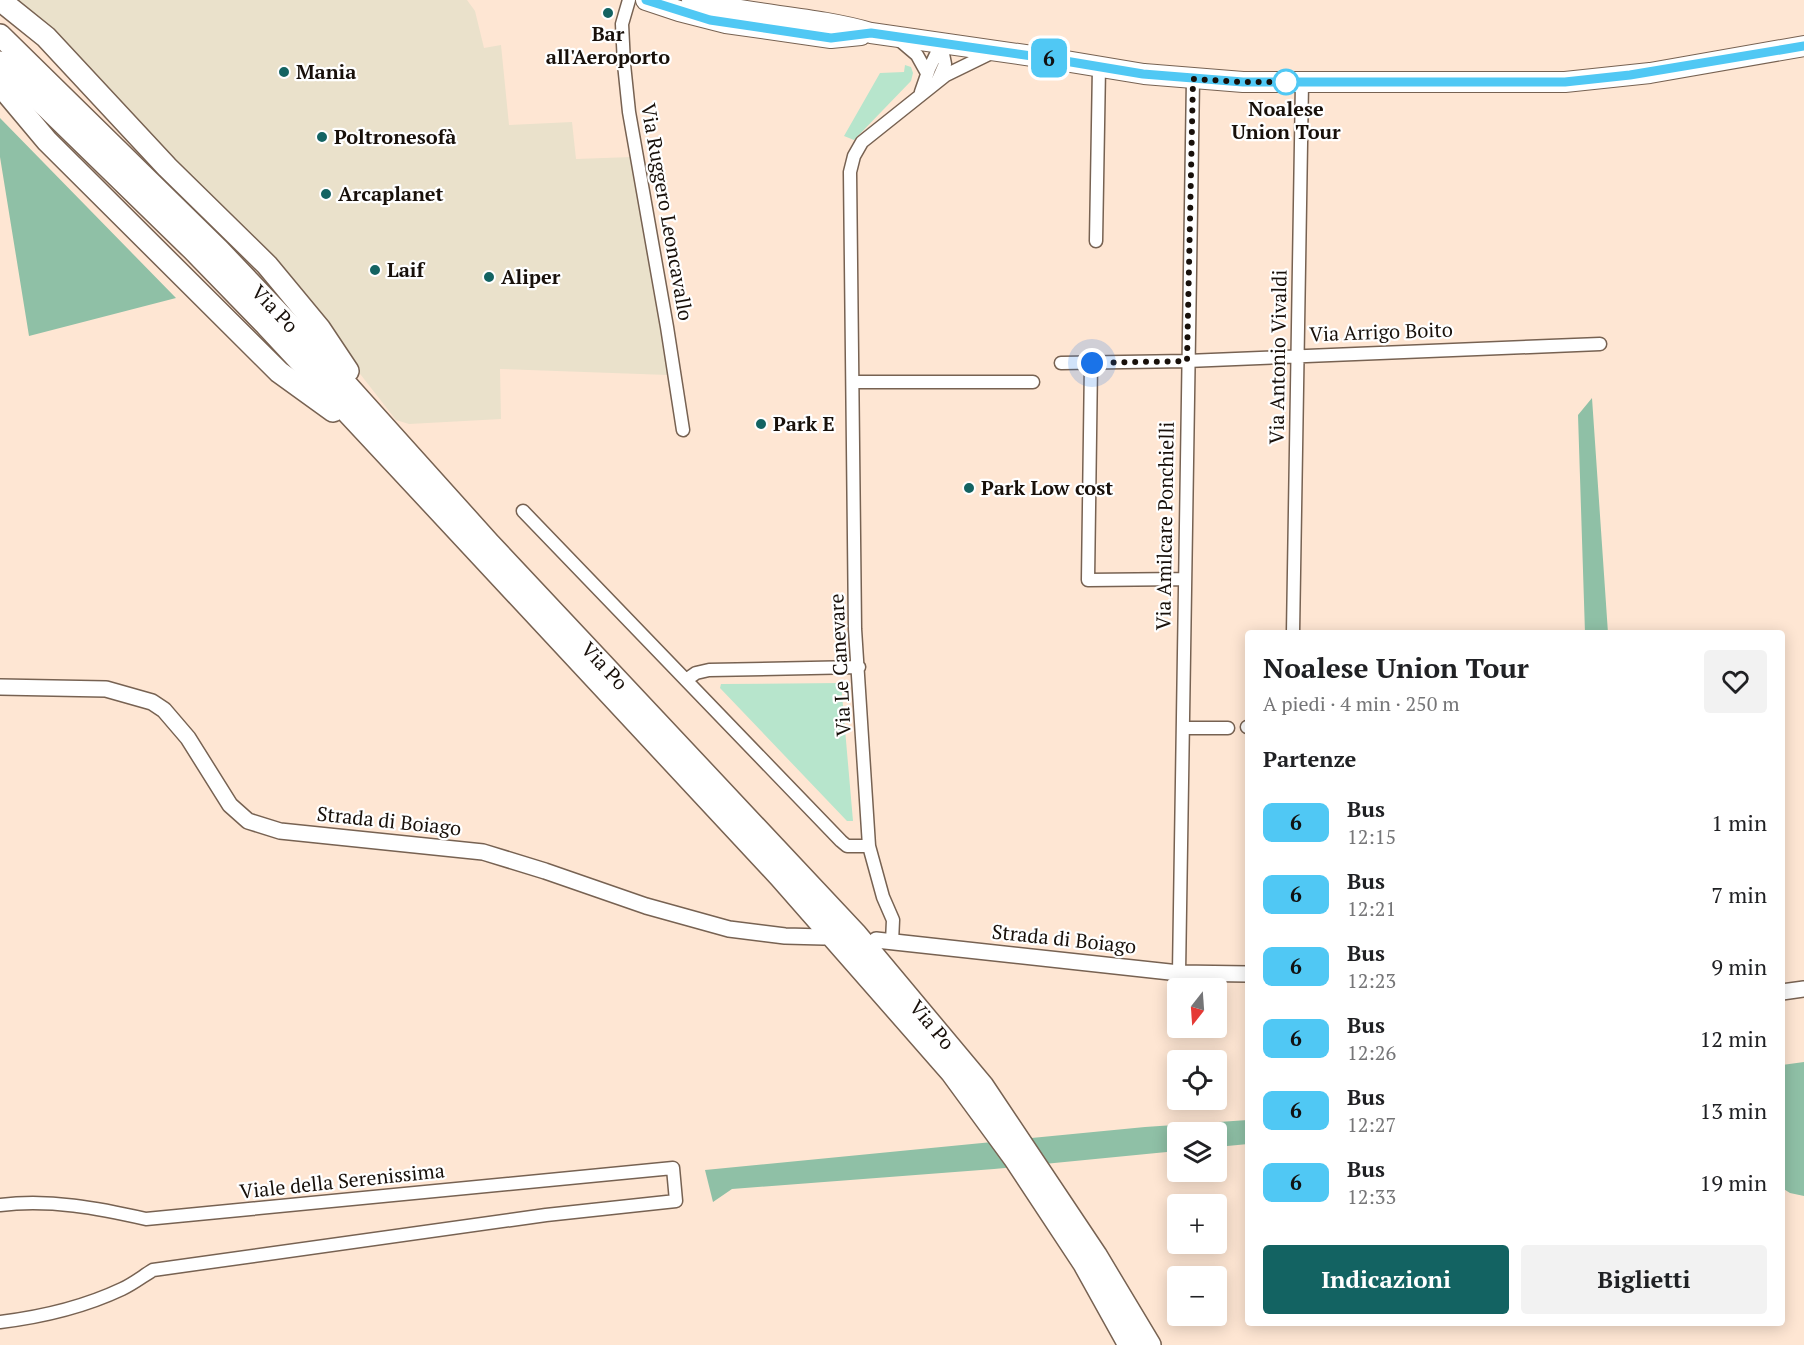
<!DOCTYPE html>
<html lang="it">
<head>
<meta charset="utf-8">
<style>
  :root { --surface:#fff; --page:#f2f2f2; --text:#202124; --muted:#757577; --accent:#136362 }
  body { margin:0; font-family:"PT Serif",serif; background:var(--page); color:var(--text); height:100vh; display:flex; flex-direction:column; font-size:22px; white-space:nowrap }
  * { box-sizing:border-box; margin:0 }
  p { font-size:20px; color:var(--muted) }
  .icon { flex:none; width:33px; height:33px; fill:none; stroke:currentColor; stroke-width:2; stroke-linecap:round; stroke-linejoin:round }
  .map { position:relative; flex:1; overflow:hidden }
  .side { position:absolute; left:1245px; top:630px; width:540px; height:696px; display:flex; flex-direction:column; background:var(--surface); border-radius:6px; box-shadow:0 3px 15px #0003 }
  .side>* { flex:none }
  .badge { padding:0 12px; border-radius:9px; font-size:21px; line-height:39px }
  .needle { width:39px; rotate:197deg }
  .controls { position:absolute; left:1167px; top:978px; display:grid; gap:12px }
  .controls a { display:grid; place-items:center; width:60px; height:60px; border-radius:6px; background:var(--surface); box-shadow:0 3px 15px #0003; font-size:30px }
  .you { position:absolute; width:30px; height:30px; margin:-15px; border:4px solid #fff; border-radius:50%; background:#1a73e8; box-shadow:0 0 0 9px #1a73e833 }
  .map>.badge { position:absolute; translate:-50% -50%; box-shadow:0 0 0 3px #fff }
  h2 { padding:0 18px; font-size:22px; line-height:54px }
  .round { display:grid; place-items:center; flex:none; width:63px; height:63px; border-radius:6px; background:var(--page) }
  .overview { display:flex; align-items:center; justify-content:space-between; height:102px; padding:0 18px }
  h1 { font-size:28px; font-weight:800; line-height:45px }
  .primary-button { display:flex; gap:12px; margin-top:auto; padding:12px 18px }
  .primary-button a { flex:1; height:69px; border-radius:6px; background:var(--accent); color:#fff; font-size:24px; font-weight:800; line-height:69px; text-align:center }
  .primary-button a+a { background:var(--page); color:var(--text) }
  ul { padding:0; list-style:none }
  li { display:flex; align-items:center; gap:18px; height:72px; padding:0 18px }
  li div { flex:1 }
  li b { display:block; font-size:22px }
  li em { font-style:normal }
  li .badge { min-width:66px; font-weight:700; text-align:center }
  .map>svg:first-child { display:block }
</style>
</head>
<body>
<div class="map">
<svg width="1804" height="1345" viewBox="0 0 1804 1345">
  <rect width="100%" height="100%" fill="#fee6d3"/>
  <path fill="#eae1cb" d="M 0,0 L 467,0 L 475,11 L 484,48 L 501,45 L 509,125 L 572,122 L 576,159 L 632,157 L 668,375 L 500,369 L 501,419 L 409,424 L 396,420 L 283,275 Z"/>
  <path fill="#b7e5cc" d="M 905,65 L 911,67 L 913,73 L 911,81 L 854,140 L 844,136 L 880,73 L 904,72 Z
    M 841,683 L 853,821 L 847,821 L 720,688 L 721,684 Z"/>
  <path fill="#8fc0a6" d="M 0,118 L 176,298 L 29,336 L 0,157 Z
    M 1592,398 L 1608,633 L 1585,633 L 1578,415 Z
    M 1804,1062 L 1804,1196 L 1790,1193 L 1782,1188 L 1782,1065 Z
    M 1248,1120 L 1248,1144 L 1217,1147 L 1216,1132 L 1178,1132 L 1177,1151 L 994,1169 L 732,1189 L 713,1202 L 705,1170 L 1145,1127 Z"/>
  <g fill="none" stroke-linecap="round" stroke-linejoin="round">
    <g stroke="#776252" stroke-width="15">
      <path id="minor" d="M 629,0 L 622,24 L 624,64 L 629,112 L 667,327 L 683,430
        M 897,38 L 917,55 L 927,73
        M 938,80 L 945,64 L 941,44
        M 921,92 L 929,69 L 941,44
        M 1096,241 L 1099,67
        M 1061,363 L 1187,361 L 1600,344
        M 1091,363 L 1088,580 L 1184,579
        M 853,382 L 1033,382
        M 523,511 L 841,841 L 847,846 L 869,846
        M 1293,633 L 1302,82
        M 686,680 L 696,673 L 709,670 L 859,667
        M 1247,727 L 1248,727
        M 1183,728 L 1228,728
        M 892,942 L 893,920 L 883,897 L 869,846 L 855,629 L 850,172 L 854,156 L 862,142 L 946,75 L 991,53
        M 1179,973 L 1193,79
        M 0,1205 C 50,1199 98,1208 146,1219 L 673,1168 L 676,1201 L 546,1215 L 153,1270 C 143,1276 133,1284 122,1289 C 84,1307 41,1317 0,1322"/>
    </g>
    <g stroke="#776252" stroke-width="18">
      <path id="tertiary" d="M 0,687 L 106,689 L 152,702 L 164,710 L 188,738 L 230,805 L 248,821 L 280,831 L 483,852 L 545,871 L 646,906 L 729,929 L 785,936 L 824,937
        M 876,940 L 1179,973 L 1248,974
        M 1782,992 L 1804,989"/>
    </g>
    <g stroke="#776252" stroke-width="22">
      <path id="primary" d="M 646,0 L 679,11 L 726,23 L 831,38 L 861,35
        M 692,0 C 750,16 812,16 871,33 L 1053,59 L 1144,74 L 1243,82 L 1565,82 L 1650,73 L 1804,46"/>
    </g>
    <g stroke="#776252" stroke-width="24">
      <g id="trunk">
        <path d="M 0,0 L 46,37 L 167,167 L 267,265 L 320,329 L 348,371"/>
        <path id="s1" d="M 0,35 L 219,250 L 347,385 L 489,543 L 856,934 L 983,1086 L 1096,1255 L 1150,1345"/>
        <path d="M 0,62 L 192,249 L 266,325 L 780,877 L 951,1072 L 1014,1158 L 1084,1264 L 1129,1345"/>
        <path d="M 0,85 L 47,141 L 279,372 L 333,411"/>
      </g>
    </g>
    <use href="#minor" stroke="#fff" stroke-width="12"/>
    <use href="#tertiary" stroke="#fff" stroke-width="15"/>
    <use href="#primary" stroke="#fff" stroke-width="20"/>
    <use href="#trunk" stroke="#fff" stroke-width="21"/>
  </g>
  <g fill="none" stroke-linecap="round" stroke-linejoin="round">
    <g stroke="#fff" stroke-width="14">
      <path id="line" d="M 646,0 L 710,20 L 831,38 L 871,33 L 1053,59 L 1143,74 L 1243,82 L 1565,82 L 1630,75 L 1804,46"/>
    </g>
    <use href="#line" stroke="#50c8f4" stroke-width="9"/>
    <path stroke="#18100a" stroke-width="6" stroke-dasharray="0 10.8" d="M 1092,363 L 1187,361 L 1193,79 L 1243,82 L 1286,82"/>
  </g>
  <g fill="#136362" stroke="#fff" stroke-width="2">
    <circle cx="608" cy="13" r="6"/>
    <circle cx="284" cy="72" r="6"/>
    <circle cx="322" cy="137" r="6"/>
    <circle cx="326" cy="194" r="6"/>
    <circle cx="375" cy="270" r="6"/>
    <circle cx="489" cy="277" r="6"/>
    <circle cx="761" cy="424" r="6"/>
    <circle cx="969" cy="488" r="6"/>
  </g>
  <circle fill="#fff" stroke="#50c8f4" stroke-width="3" cx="1286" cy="82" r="12"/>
  <g text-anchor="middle" stroke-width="4.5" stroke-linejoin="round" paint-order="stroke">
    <g font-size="20" font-weight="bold" fill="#18100a" stroke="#fff" text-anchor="start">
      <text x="608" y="41" text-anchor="middle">Bar<tspan x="608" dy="23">all'Aeroporto</tspan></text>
      <text x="296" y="79">Mania</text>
      <text x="334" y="144">Poltronesofà</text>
      <text x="338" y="201">Arcaplanet</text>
      <text x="387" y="277">Laif</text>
      <text x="501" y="284">Aliper</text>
      <text x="773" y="431">Park E</text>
      <text x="981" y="495">Park Low cost</text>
    </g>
    <g font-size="20" font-weight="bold" fill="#18100a" stroke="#fff">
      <text x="1286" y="116">Noalese<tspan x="1286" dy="23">Union Tour</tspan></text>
    </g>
    <g font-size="20" fill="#18100a" stroke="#fff">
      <text transform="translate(667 212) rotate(80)" y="7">Via Ruggero Leoncavallo</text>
      <text dy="7" stroke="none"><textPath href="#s1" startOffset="388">Via Po</textPath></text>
      <text transform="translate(1381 332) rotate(-2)" y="7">Via Arrigo Boito</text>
      <text transform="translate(1278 357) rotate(-89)" y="7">Via Antonio Vivaldi</text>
      <text transform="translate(1165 526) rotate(-89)" y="7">Via Amilcare Ponchielli</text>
      <text transform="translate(840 665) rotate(-93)" y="7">Via Le Canevare</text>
      <text dy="7" stroke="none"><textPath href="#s1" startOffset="874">Via Po</textPath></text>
      <text transform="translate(389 821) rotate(6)" y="7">Strada di Boiago</text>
      <text transform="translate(1064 939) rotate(6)" y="7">Strada di Boiago</text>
      <text dy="7" stroke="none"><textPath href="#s1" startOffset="1360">Via Po</textPath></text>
      <text transform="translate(342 1181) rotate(-6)" y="7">Viale della Serenissima</text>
    </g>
  </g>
</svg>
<div class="controls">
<a><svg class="needle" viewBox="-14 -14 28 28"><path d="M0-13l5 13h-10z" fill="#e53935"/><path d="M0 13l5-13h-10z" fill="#757577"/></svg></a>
<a><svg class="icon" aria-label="locate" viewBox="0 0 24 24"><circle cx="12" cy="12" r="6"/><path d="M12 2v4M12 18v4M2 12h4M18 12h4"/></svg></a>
<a><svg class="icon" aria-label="layers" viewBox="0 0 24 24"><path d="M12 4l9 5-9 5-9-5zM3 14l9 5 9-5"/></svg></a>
<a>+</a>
<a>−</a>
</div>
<div class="you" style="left:1092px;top:363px"></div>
<b class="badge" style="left:1049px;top:58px;background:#50c8f4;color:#111">6</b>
<section class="side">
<div class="overview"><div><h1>Noalese Union Tour</h1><p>A piedi · 4 min · 250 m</p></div><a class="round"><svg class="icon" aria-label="heart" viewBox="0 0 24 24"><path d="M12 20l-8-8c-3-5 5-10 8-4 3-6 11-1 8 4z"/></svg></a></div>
<h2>Partenze</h2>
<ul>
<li><span class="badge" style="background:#50c8f4;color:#111">6</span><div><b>Bus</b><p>12:15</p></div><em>1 min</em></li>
<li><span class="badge" style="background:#50c8f4;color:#111">6</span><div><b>Bus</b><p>12:21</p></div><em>7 min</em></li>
<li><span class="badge" style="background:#50c8f4;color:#111">6</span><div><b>Bus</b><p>12:23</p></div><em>9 min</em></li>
<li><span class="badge" style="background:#50c8f4;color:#111">6</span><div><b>Bus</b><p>12:26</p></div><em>12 min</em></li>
<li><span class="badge" style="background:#50c8f4;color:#111">6</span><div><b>Bus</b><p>12:27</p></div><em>13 min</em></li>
<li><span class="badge" style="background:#50c8f4;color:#111">6</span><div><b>Bus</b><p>12:33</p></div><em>19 min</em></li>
</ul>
<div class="primary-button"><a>Indicazioni</a><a>Biglietti</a></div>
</section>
</div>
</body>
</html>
